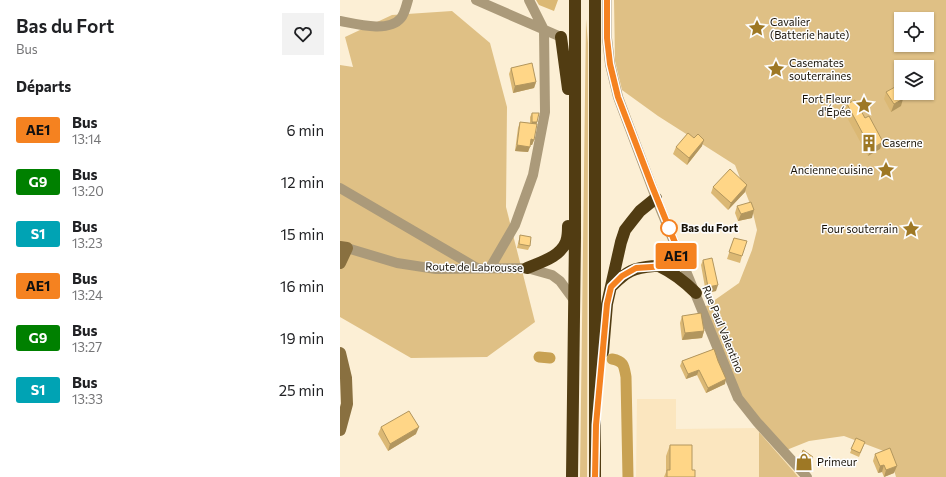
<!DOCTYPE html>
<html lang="fr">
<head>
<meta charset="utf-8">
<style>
  :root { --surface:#fff; --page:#f2f2f2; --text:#202124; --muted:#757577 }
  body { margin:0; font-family:Commissioner,sans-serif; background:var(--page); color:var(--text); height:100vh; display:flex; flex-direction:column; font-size:15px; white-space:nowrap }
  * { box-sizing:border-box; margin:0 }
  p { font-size:13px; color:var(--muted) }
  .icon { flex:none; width:22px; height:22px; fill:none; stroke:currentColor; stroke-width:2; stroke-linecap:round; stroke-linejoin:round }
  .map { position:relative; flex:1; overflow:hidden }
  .side { display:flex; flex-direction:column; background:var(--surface); width:340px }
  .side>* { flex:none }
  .badge { padding:0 8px; border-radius:3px; font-size:14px; line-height:26px }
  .tools { position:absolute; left:554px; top:12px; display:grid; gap:8px }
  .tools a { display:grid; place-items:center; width:40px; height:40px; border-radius:0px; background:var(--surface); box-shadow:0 1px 3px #0004; font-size:20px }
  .map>.badge { position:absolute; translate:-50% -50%; box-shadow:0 0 0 2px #fff }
  h2 { padding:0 16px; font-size:15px; line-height:36px }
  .round { display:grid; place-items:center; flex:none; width:42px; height:42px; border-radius:0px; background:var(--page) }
  .overview { display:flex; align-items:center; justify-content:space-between; height:68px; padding:0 16px }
  h1 { font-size:19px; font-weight:600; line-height:30px }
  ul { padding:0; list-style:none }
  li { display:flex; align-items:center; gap:12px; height:52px; padding:0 16px }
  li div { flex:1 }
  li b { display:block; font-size:15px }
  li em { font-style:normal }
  li .badge { min-width:44px; font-weight:700; text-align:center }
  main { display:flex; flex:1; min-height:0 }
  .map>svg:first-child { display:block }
</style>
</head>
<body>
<main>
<section class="side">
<div class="overview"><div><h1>Bas du Fort</h1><p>Bus</p></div><a class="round"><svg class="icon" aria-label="heart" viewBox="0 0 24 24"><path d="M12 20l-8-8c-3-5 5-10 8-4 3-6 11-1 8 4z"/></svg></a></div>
<h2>Départs</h2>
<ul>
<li><span class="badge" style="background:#f58220;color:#111">AE1</span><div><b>Bus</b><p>13:14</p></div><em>6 min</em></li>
<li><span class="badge" style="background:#008000;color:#fff">G9</span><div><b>Bus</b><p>13:20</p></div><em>12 min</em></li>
<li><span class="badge" style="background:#00a3b4;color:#fff">S1</span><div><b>Bus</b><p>13:23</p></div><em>15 min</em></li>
<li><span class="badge" style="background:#f58220;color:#111">AE1</span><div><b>Bus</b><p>13:24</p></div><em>16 min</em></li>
<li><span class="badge" style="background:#008000;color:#fff">G9</span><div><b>Bus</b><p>13:27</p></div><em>19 min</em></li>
<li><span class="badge" style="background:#00a3b4;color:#fff">S1</span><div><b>Bus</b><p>13:33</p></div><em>25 min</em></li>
</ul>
</section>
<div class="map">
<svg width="606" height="477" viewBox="0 0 606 477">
  <rect width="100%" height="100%" fill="#fcefd5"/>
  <path fill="#fbe6bf" d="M 297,399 L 336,399 L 336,429 L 418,428 L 463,477 L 296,477 Z"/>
  <path fill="#dfc085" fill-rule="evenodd" d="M 274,0 L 606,0 L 606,477 L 556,477 L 549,453 L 504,436 L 469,441 L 444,451 L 410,413 L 362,309 L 399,283 L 412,250 L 417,230 L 412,209 L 395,165 L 318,116 L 282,90 L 275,61 ZM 561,19 L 587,19 L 587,45 L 561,45 ZM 561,67 L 587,67 L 587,93 L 561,93 Z
    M 112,11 L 150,43 L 167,107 L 166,207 L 195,322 L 147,357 L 71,358 L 0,317 L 0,65 L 13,67 L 5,37 L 52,15 Z
    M 246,19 L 248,43 L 248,131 L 247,477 L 240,477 Z
    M 419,432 L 454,472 L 458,477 L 419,477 Z"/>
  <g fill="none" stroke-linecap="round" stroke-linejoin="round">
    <path stroke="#c8a152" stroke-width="11" d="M 199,357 L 210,358
      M 272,359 C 284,361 284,366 286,377 L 288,477"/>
    <path stroke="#ab9a7a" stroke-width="10" d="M 136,0 L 221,37
      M 267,0 L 267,38 L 270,64 L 278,97 L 316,198 L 398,398 L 417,422 L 467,477
      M 0,21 C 16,24 49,33 61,18 C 65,13 66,6 68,0
      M 0,188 L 137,268
      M 7,248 L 57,263 L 96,269 L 187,268 L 212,275 L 220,281 L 234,300
      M 150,268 L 175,225 L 193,175 L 205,112 L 204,30 L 189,0"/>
    <path stroke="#897040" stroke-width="12" d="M 0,247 L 7,248 L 0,263
      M 0,353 L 6,378 L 7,404 L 0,430"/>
    <path stroke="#513c12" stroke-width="12" d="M 255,0 L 255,477
      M 221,37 L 228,89
      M 319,266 C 334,273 344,281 356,293
      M 187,268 C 201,262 220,257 226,242 C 228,237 228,231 228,226
      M 272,286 C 287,271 293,268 314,266 C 322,265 326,266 333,263 L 338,250
      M 263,352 L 267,304 L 281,242 L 285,230 L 292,221 L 300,211 L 316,198
      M 232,477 L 235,237 L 235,0"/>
  </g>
  <path fill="#dbb874" d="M 196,0 L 218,0 L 214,11 L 199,5 Z
    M 171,68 L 196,82 L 194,88 L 173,93 L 169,74 Z
    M 546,92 L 561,106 L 551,112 L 544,99 Z
    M 507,104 L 540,149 L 528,156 L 504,112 Z
    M 192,113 L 194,140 L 192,145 L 190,145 L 188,152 L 175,151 L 178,128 L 180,122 L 190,123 L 190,117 Z
    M 362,146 L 347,165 L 333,154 L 336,147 Z
    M 373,187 L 405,192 L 388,210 L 371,193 Z
    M 397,206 L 412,218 L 398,221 L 395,213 Z
    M 180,235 L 190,246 L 188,250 L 177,248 Z
    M 394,238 L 402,256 L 400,263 L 387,259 Z
    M 363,260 L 376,291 L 366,293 L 361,265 Z
    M 342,316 L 364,331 L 362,338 L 342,340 L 340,323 Z
    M 374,349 L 385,384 L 366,393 L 357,375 L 346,379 L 340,366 L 342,361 Z
    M 41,427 L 76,434 L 48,451 L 38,434 Z
    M 516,438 L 525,442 L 519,457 L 510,453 Z
    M 330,445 L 352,470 L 355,477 L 324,477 L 326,472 L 326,456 Z
    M 463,450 L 473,457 L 471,461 L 467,467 L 460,459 Z
    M 535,454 L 554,473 L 544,477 L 542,472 L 538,473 L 533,461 Z"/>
  <path fill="#b2965e" d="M 196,82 L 194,88 L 173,93 L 175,86 Z
    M 563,99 L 561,106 L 551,112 L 554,104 Z
    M 192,122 L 197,122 L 196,126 L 190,126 Z
    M 191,139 L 194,140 L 192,145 L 189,145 Z
    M 364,140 L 362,146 L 347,165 L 349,158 Z
    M 543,142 L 540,149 L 528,156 L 531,149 Z
    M 177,145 L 190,147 L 188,152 L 175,151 Z
    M 407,185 L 405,192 L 388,210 L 391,203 Z
    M 414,210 L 412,218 L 398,221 L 401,214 Z
    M 378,285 L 376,291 L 366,293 L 368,287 Z
    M 364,331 L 362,338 L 342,340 L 345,333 Z
    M 359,370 L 357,375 L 346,379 L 348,374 Z
    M 386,379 L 385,384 L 366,393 L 368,388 Z
    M 79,427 L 76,434 L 48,451 L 50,444 Z
    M 473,457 L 471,461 L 467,467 L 468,463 Z
    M 544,465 L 542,472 L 538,473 L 540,466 Z
    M 557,466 L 554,473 L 544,477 L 546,470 Z"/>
  <path fill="#ffd687" stroke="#b2965e" d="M 192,63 L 196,82 L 175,86 L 171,68 Z
    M 555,87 L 563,99 L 554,104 L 546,92 Z
    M 515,100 L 525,118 L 529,116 L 543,142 L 531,149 L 507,104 Z
    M 192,113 L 199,113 L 197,122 L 192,122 Z
    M 180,122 L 197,124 L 194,140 L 191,139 L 190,147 L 177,145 Z
    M 348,133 L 354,138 L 358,134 L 364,140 L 349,158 L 336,147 Z
    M 390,169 L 407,185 L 391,203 L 373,187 Z
    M 411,202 L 414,210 L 401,214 L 397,206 Z
    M 180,235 L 191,237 L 190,246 L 179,244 Z
    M 394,238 L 407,241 L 402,256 L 389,252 Z
    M 372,258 L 378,285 L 368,287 L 363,260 Z
    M 361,313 L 364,331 L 345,333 L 342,316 Z
    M 374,349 L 378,361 L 386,379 L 368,388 L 359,370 L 348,374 L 342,361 Z
    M 69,411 L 79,427 L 50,444 L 41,427 Z
    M 516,438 L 525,442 L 520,453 L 511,449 Z
    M 330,445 L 352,445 L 352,470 L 355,470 L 355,477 L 327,477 L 327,470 L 330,470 Z
    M 550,448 L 557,466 L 546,470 L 544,465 L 540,466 L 535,454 Z
    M 463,450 L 473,457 L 468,463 L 461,456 Z"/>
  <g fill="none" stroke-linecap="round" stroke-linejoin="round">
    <g stroke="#fff" stroke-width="9">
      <path id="line" d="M 255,477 L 256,425 L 267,304 L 271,287 L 282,276 L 296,268 L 327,266 L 333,263 L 338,250 L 312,186 L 278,97 L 270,64 L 267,38 L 267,0"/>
    </g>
    <use href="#line" stroke="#f58220" stroke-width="6"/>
  </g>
  <defs>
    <g id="sight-bare" transform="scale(1.38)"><path d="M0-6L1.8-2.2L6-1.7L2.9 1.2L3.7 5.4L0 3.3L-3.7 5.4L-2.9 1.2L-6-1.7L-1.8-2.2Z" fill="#9e7825" stroke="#fdfdfd" stroke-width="2.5" paint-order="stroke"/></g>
    <g id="building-bare" transform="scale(1.38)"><path d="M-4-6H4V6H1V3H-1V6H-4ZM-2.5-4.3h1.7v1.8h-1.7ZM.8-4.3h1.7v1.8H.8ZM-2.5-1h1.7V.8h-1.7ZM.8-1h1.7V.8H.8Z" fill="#9e7825" stroke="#fdfdfd" stroke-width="2.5" paint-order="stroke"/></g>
    <g id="shop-bare" transform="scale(1.38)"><path d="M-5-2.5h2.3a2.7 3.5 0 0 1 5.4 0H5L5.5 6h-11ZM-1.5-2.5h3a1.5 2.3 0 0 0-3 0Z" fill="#9e7825" stroke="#fdfdfd" stroke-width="2.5" paint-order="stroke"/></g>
  </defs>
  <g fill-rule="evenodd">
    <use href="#sight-bare" x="417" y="28"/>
    <use href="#sight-bare" x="436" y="69"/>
    <use href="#sight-bare" x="524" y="105"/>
    <use href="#building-bare" x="529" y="143"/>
    <use href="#sight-bare" x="546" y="170"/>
    <use href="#sight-bare" x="571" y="229"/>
    <use href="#shop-bare" x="464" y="462"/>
  </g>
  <circle fill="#fff" stroke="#f58220" stroke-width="2" cx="329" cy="228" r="8"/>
  <g text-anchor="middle" stroke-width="3" stroke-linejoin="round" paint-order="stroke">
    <g font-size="11" fill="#181207" stroke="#fdfdfd" text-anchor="start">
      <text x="430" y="26">Cavalier<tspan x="430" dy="13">(Batterie haute)</tspan></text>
      <text x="449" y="67">Casemates<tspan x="449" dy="13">souterraines</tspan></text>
      <text x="511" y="103" text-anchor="end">Fort Fleur<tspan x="511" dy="13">d'Épée</tspan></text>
      <text x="542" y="147">Caserne</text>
      <text x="533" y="174" text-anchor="end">Ancienne cuisine</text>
      <text x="558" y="233" text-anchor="end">Four souterrain</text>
      <text x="477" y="466">Primeur</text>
    </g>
    <g font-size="11" font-weight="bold" fill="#181207" stroke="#fdfdfd" text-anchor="start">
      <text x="341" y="232">Bas du Fort</text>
    </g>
    <g font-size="11" fill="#181207" stroke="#fdfdfd">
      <text transform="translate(134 267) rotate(1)" y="4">Route de Labrousse</text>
      <text transform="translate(383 329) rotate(68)" y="4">Rue Paul Valentino</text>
    </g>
  </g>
</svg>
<div class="tools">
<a><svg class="icon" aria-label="locate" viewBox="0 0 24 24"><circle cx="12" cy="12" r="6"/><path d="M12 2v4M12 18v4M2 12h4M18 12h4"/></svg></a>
<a><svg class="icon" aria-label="layers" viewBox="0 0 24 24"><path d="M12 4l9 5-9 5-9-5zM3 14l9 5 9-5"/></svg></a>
</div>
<b class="badge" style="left:336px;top:256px;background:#f58220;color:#111">AE1</b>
</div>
</main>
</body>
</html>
